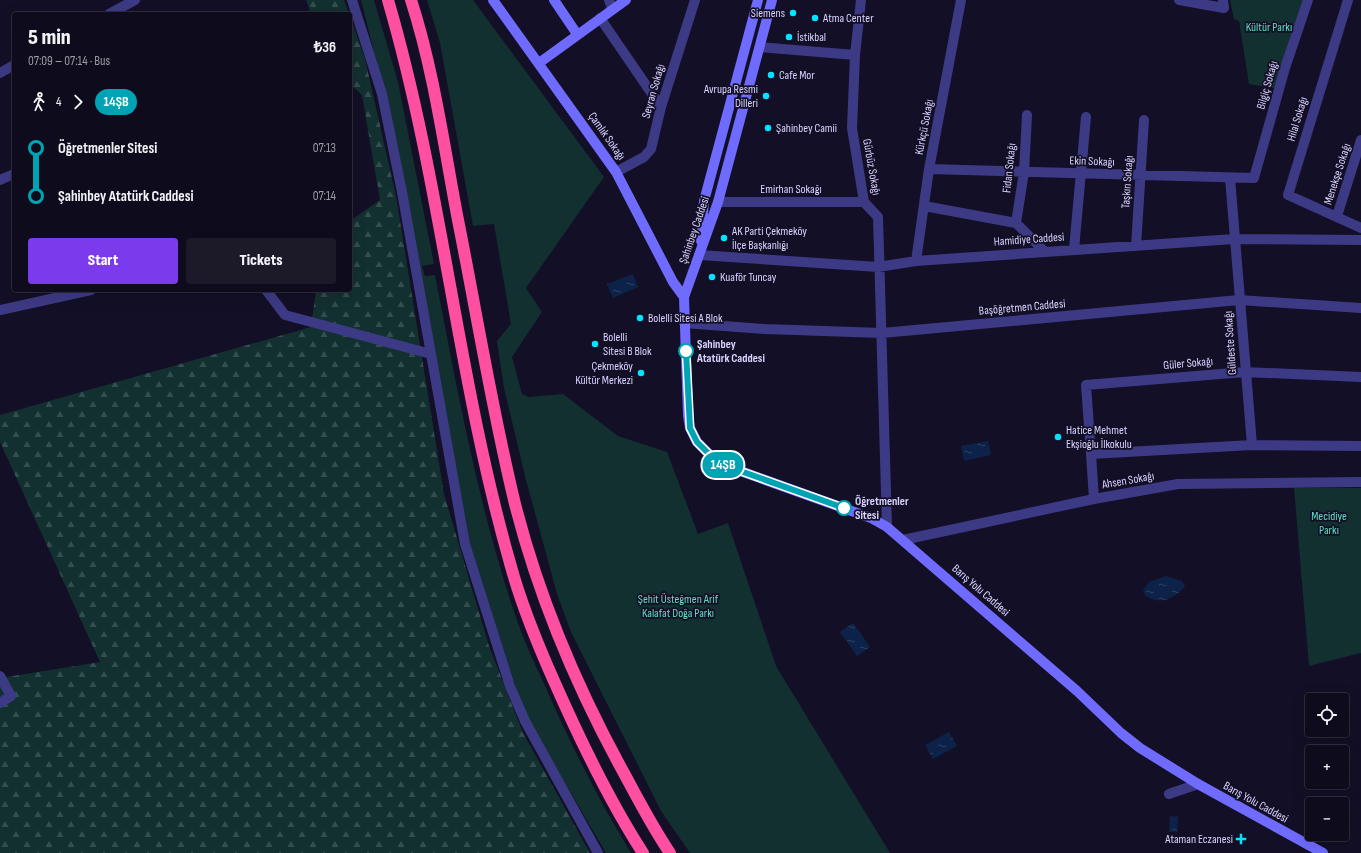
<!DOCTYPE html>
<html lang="en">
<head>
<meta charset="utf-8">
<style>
  :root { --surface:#0e0b1c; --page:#1c1929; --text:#f1f3f6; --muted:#9b9ba3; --line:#2e2b3b; --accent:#7c3aed }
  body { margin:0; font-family:"Sofia Sans Condensed",sans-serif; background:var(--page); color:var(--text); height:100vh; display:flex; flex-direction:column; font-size:15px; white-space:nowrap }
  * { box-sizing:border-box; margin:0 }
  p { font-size:13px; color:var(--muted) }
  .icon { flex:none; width:22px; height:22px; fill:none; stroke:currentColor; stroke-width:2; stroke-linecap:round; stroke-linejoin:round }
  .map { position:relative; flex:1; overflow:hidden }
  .drawer { position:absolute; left:12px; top:12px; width:340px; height:280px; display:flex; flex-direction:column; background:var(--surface); border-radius:4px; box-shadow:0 4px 16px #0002,0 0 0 1px var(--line) }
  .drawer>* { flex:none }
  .badge { padding:0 8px; border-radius:13px; font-size:14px; line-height:26px }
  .tools { position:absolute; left:1305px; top:693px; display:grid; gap:8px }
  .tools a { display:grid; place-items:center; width:44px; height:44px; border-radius:4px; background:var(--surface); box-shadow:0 4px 16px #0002,0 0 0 1px var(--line); font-size:20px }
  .map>.badge { position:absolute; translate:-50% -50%; box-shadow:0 0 0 2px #fff }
  .legs { display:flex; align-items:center; gap:6px; height:44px; padding:0 16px; font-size:13px }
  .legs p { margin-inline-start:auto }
  .summary { display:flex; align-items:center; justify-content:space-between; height:68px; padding:0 16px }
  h1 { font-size:22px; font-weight:800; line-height:30px }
  .primary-button { display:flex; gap:8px; margin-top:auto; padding:8px 16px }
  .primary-button a { flex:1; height:46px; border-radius:4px; background:var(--accent); color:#fff; font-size:16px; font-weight:800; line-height:46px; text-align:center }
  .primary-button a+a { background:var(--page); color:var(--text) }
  ul { padding:0 16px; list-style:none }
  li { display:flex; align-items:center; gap:14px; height:48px; font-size:15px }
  li i { display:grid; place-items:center; width:6px; height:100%; margin:0 5px; background:currentColor }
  li i::after { content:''; width:10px; height:10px; margin:-5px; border:3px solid; border-radius:50%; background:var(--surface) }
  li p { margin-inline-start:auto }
  li:first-child i { background:linear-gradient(#0000 50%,currentColor 0) }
  li:last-child i { background:linear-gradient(currentColor 50%,#0000 0) }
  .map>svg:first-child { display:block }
</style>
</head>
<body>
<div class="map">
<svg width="1361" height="853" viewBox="0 0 1361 853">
  <defs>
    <pattern id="forest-firs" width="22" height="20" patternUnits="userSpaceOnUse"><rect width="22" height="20" fill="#12302f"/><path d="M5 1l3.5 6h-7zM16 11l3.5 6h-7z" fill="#344d4e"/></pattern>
    <pattern id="water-ripples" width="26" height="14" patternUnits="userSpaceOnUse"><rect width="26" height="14" fill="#0c2248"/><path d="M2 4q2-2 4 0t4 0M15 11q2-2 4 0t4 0" fill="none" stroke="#2f4163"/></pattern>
  </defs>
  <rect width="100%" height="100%" fill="#130f26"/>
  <path fill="#12302f" d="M 361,0 L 374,0 L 398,82 L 434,264 L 422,266 L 425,276 L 435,275 C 458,393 479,512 519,626 C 526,646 536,666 545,686 C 570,743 598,799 631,853 L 606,853 L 530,723 L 513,679 L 470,544 L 392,124 Z
    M 427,0 L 473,0 L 604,177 L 526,288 L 542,312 L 512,357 L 522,394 L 529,397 L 563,394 L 618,436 L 667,452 L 698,534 L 728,523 L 776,666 L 890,853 L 690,853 L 661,811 L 571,632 L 557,594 L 526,480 L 504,388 L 497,341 L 511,324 L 494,224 L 473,226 L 440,43 Z
    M 1230,0 L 1306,0 L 1278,89 L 1249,84 L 1239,21 L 1234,19 Z
    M 1294,488 L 1361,488 L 1361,653 L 1309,666 Z"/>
  <path fill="url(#forest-firs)" d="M 306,0 L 344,0 L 349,14 L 311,14 Z
    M 350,16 L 365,59 L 396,196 L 444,494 L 489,646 L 523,733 L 590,853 L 0,853 L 0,678 L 100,662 L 0,442 L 0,415 L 311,327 L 316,290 L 350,290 L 350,221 L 380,200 L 362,95 L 350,84 Z"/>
  <path fill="url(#water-ripples)" d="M 633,274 L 638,287 L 613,298 L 607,284 Z
    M 988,441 L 991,455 L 964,461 L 961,446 Z
    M 1166,576 L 1182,581 L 1185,586 C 1175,599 1159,606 1145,595 L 1143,590 L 1149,582 Z
    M 853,623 L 870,647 L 857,656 L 840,632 Z
    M 949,732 L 957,746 L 933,759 L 925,745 Z
    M 1170,816 L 1178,817 L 1177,832 L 1169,832 Z"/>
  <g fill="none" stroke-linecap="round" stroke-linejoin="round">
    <path stroke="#3d3a85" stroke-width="10" d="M 352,0 L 382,94 L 402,192 L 465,544 L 510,686 L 525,721 L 598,853
      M 609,0 L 612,8
      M 861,0 L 855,55 L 852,128 L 864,202 L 878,217 L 887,527
      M 1179,0 L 1224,8 L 1223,0
      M 1348,0 L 1288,195 L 1361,228
      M 109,14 L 135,0
      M 600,18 L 661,107
      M 760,47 L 855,55
      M 0,73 L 14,65
      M 929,169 L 1254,178 L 1285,68 L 1308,0
      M 616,172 L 644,157 L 651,149 L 661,107 L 695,0
      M 1230,178 L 1252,445
      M 0,180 L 14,174
      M 718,202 L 864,202
      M 924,206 L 1016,223 L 1045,252
      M 1337,216 L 1361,140
      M 1016,223 L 1024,172 L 1027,115
      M 1136,246 L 1144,120
      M 1074,249 L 1086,117
      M 699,255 L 878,267 L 916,261 L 1234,239 L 1361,240
      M 916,261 L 929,169 L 961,0
      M 266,290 L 285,315 L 431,354
      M 0,310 L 91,290
      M 684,323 L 765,329 L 882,333 L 1239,300 L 1361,308
      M 1091,454 L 1086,385 L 1245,372 L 1361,377
      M 1094,499 L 1091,454 L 1252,445 L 1361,446
      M 903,540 L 1094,499 L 1178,484 L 1361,482
      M 0,676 L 11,696 L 0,703
      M 1169,794 L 1198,784"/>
    <path stroke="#6f6bff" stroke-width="10" d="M 493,0 L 616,172 L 673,282 L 684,297
      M 554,0 L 577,34
      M 772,0 L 718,202 L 684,297 L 688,416 L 690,428 L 697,442 L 718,463 L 871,518 L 887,527 L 1077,691 L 1121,733 L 1140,748 L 1198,784 L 1323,853
      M 539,63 L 626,0
      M 701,241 L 704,201 L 758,0"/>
    <path stroke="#ff4fa3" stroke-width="12" d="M 388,0 C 442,185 457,378 510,563 C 521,604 537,643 554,681 C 580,740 608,799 643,853
      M 411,0 C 434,71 444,147 458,220 C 477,315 492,410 515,504 C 539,598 578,690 625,775 C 639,801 653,828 670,853"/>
  </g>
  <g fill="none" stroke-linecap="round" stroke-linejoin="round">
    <g stroke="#fff" stroke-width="9">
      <path id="line-1" d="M 686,351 L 690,428 L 697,442 L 718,463 L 844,508"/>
    </g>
    <use href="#line-1" stroke="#00a3b4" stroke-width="6"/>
  </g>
  <g fill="#00e5ff" stroke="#130f26" stroke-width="1.5">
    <circle cx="793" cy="13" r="4"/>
    <circle cx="815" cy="18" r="4"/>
    <circle cx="789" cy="37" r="4"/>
    <circle cx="771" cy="75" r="4"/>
    <circle cx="766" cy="96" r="4"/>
    <circle cx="768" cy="128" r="4"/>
    <circle cx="724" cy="238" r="4"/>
    <circle cx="712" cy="277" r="4"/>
    <circle cx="640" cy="318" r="4"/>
    <circle cx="595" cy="344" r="4"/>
    <circle cx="641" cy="373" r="4"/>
    <circle cx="1058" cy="437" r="4"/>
    <path d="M1239 833h4v4h4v4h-4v4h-4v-4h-4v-4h4z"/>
  </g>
  <g fill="#fff" stroke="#00a3b4" stroke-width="2">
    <circle cx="686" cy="351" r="7"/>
    <circle cx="844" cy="508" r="7"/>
  </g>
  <g text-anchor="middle" stroke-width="3.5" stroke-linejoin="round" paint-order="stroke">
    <g font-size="12" fill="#d9d4ff" stroke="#130f26" text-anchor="start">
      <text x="785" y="17" text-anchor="end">Siemens</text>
      <text x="823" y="22">Atma Center</text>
      <text x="797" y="41">İstikbal</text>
      <text x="779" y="79">Cafe Mor</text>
      <text x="758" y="93" text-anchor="end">Avrupa Resmi<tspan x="758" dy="14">Dilleri</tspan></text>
      <text x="776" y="132">Şahinbey Camii</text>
      <text x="732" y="235">AK Parti Çekmeköy<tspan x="732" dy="14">İlçe Başkanlığı</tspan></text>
      <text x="720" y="281">Kuaför Tuncay</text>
      <text x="648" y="322">Bolelli Sitesi A Blok</text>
      <text x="603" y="341">Bolelli<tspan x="603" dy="14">Sitesi B Blok</tspan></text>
      <text x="633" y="370" text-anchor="end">Çekmeköy<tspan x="633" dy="14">Kültür Merkezi</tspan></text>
      <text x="1066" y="434">Hatice Mehmet<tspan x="1066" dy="14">Ekşioğlu İlkokulu</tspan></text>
      <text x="1233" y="843" text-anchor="end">Ataman Eczanesi</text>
    </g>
    <g font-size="12" fill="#5fe0c0" stroke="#130f26">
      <text x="1269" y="31">Kültür Parkı</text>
      <text x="1329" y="520">Mecidiye<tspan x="1329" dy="14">Parkı</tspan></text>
      <text x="678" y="603">Şehit Üsteğmen Arif<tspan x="678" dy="14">Kalafat Doğa Parkı</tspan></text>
    </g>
    <g font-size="12" fill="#d9d4ff" stroke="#130f26">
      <text transform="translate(1267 85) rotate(-74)" y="4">Bilgiç Sokağı</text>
      <text transform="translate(653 91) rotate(-74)" y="4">Seyran Sokağı</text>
      <text transform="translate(1297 119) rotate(-73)" y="4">Hilal Sokağı</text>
      <text transform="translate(924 127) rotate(-79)" y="4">Kürkçü Sokağı</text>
      <text transform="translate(607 136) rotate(55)" y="4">Çamlık Sokağı</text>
      <text transform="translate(1092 161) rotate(2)" y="4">Ekin Sokağı</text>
      <text transform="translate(872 167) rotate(80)" y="4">Gürbüz Sokağı</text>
      <text transform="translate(1009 168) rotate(-84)" y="4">Fidan Sokağı</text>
      <text transform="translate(1337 174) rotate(-72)" y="4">Menekşe Sokağı</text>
      <text transform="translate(1127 182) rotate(-86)" y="4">Taşkın Sokağı</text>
      <text x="791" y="193">Emirhan Sokağı</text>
      <text transform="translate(694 230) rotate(-71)" y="4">Şahinbey Caddesi</text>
      <text transform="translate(1029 239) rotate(-4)" y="4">Hamidiye Caddesi</text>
      <text transform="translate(1022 307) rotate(-5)" y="4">Başöğretmen Caddesi</text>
      <text transform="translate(1230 343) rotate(-94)" y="4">Güldeste Sokağı</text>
      <text transform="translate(1188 363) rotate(-5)" y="4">Güler Sokağı</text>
      <text transform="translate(1128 480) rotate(-10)" y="4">Ahsen Sokağı</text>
      <text transform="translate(981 590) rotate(41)" y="4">Barış Yolu Caddesi</text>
      <text transform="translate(1256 802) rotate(29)" y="4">Barış Yolu Caddesi</text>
    </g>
    <g font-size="12" font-weight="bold" fill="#d9d4ff" stroke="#130f26" text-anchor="start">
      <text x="697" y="348">Şahinbey<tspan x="697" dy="14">Atatürk Caddesi</tspan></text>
      <text x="855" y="505">Öğretmenler<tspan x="855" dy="14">Sitesi</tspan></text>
    </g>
  </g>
</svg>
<div class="tools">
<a><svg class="icon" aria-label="locate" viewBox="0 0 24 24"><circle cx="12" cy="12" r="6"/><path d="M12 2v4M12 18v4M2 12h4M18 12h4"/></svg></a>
<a>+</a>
<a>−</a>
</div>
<b class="badge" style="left:723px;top:465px;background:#00a3b4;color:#fff">14ŞB</b>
<section class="drawer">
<div class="summary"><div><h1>5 min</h1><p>07:09 – 07:14 · Bus</p></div><b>₺36</b></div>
<div class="legs"><svg class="icon" aria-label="walk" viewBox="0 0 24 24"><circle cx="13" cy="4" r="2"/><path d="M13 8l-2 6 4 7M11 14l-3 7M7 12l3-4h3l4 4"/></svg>4<svg class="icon" aria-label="forward" viewBox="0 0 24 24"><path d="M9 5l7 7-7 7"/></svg><b class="badge" style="background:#00a3b4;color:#fff">14ŞB</b></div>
<ul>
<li><i style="color:#00a3b4"></i><b>Öğretmenler Sitesi</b><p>07:13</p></li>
<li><i style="color:#00a3b4"></i><b>Şahinbey Atatürk Caddesi</b><p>07:14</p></li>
</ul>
<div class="primary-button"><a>Start</a><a>Tickets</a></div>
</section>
</div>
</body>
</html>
